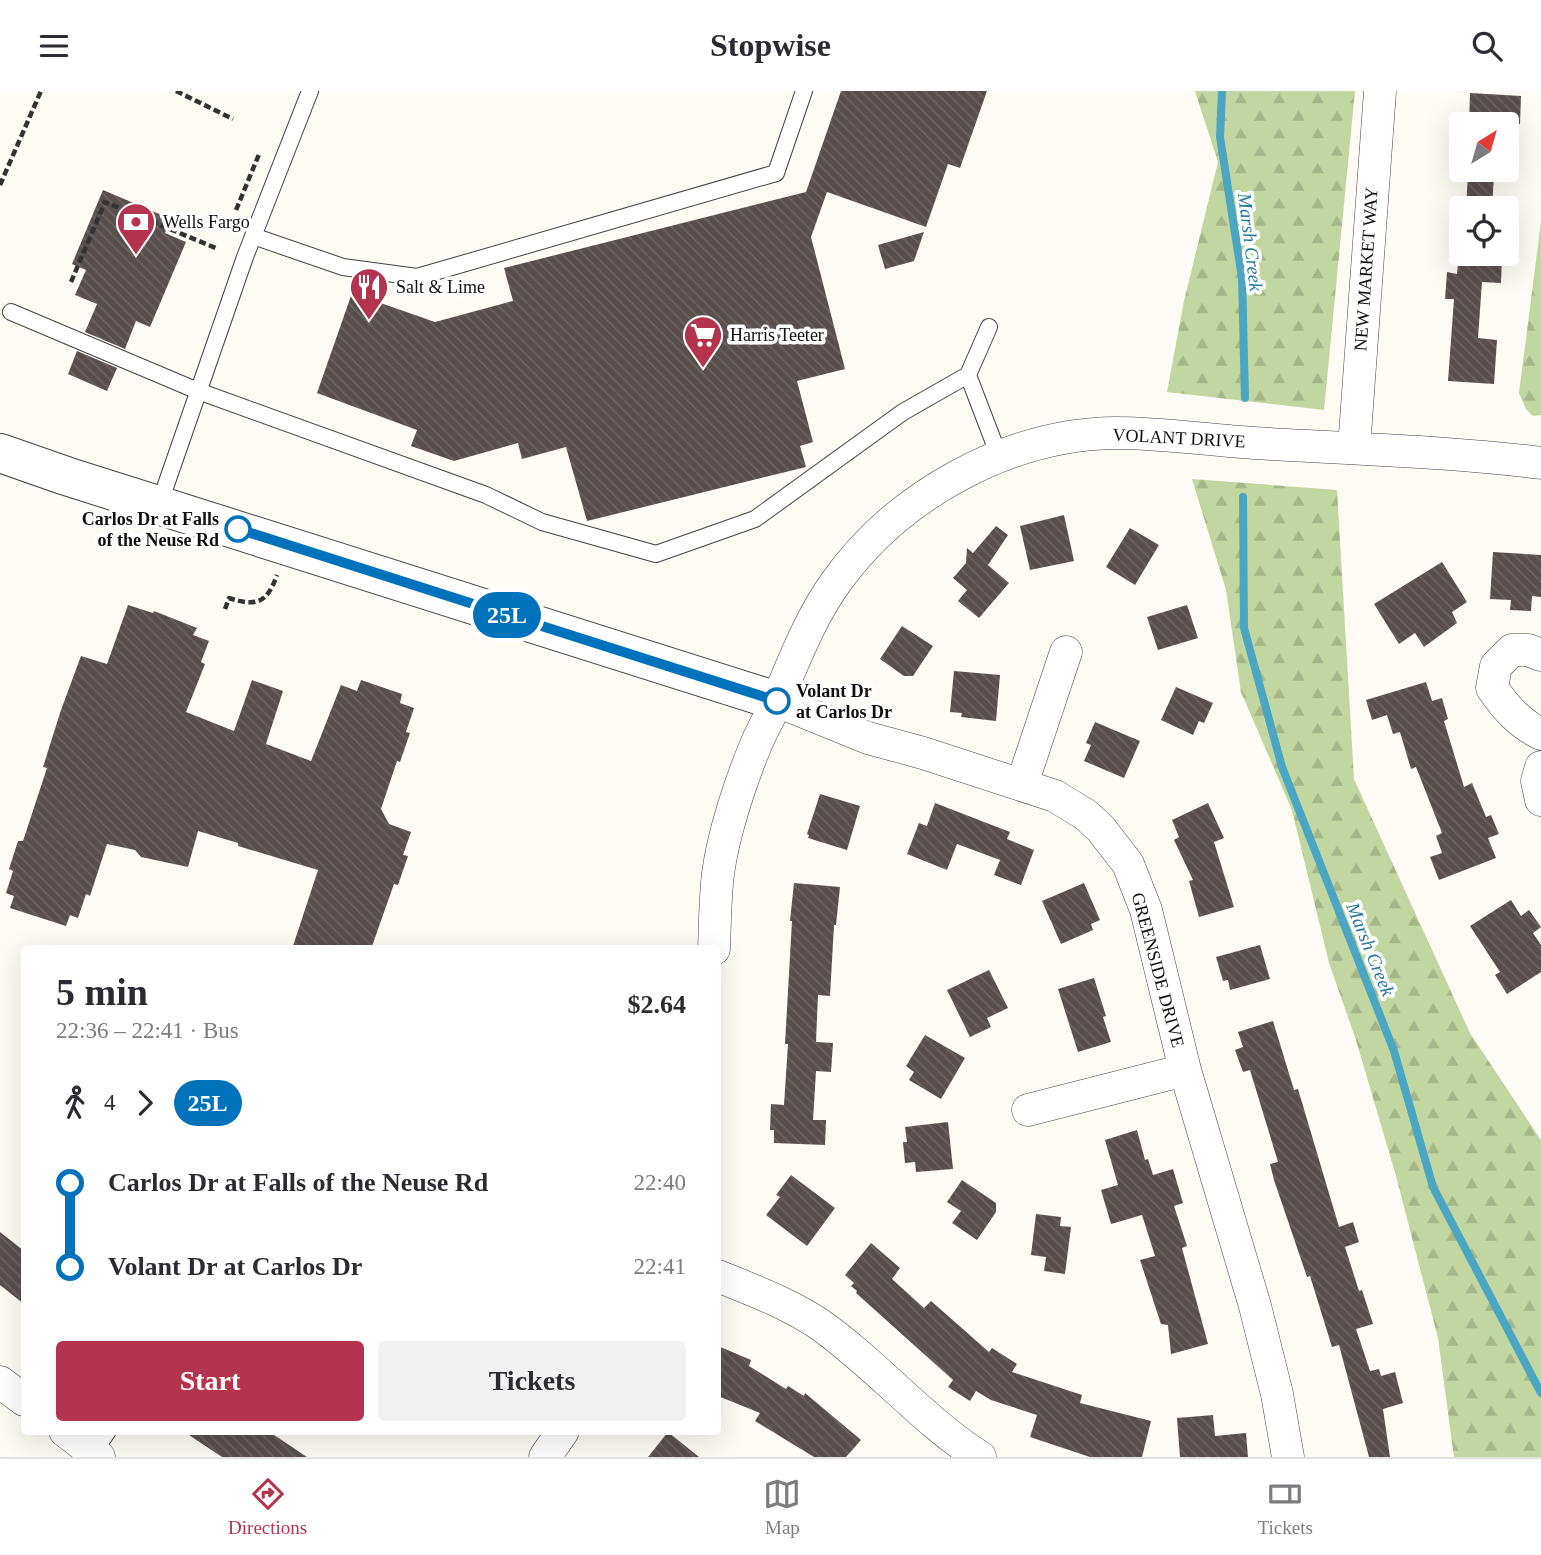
<!DOCTYPE html>
<html lang="en">
<head>
<meta charset="utf-8">
<style>
  :root { --surface:#fff; --page:#f2f2f3; --text:#2b2b33; --muted:#7c7c81; --line:#e1e1e2; --accent:#b4334f }
  body { margin:0; font-family:Georgia,serif; background:var(--page); color:var(--text); height:100vh; display:flex; flex-direction:column; font-size:26px; white-space:nowrap }
  * { box-sizing:border-box; margin:0 }
  p { font-size:23px; color:var(--muted) }
  .icon { flex:none; width:38px; height:38px; fill:none; stroke:currentColor; stroke-width:2; stroke-linecap:round; stroke-linejoin:round }
  .map { position:relative; flex:1; overflow:hidden }
  .panel { position:absolute; left:21px; top:854px; width:700px; height:490px; display:flex; flex-direction:column; background:var(--surface); border-radius:7px; box-shadow:0 7px 28px #0002 }
  .panel>* { flex:none }
  .badge { padding:0 14px; border-radius:23px; font-size:24px; line-height:46px }
  .needle { width:46px; rotate:37deg }
  .buttons { position:absolute; left:1449px; top:21px; display:grid; gap:14px }
  .buttons a { display:grid; place-items:center; width:70px; height:70px; border-radius:7px; background:var(--surface); box-shadow:0 7px 28px #0002; font-size:35px }
  .map>.badge { position:absolute; translate:-50% -50%; box-shadow:0 0 0 4px #fff }
  .legs { display:flex; align-items:center; gap:10px; height:77px; padding:0 35px; font-size:23px }
  .legs p { margin-inline-start:auto }
  .overview { display:flex; align-items:center; justify-content:space-between; height:119px; padding:0 35px }
  h1 { font-size:38px; font-weight:700; line-height:52px }
  .button { display:flex; gap:14px; margin-top:auto; padding:14px 35px }
  .button a { flex:1; height:80px; border-radius:7px; background:var(--accent); color:#fff; font-size:28px; font-weight:700; line-height:80px; text-align:center }
  .button a+a { background:var(--page); color:var(--text) }
  ul { padding:0 35px; list-style:none }
  li { display:flex; align-items:center; gap:24px; height:84px; font-size:26px }
  li i { display:grid; place-items:center; width:10px; height:100%; margin:0 9px; background:currentColor }
  li i::after { content:''; width:18px; height:18px; margin:-9px; border:5px solid; border-radius:50%; background:var(--surface) }
  li p { margin-inline-start:auto }
  li:first-child i { background:linear-gradient(#0000 50%,currentColor 0) }
  li:last-child i { background:linear-gradient(currentColor 50%,#0000 0) }
  header { display:flex; justify-content:space-between; align-items:center; height:91px; padding:0 35px; background:var(--surface); font-size:32px; font-weight:700 }
  .tab-bar { display:flex; justify-content:space-around; align-items:center; height:98px; border-top:2px solid var(--line); background:var(--surface); font-size:19px; color:var(--muted) }
  .tab-bar a { display:grid; justify-items:center; gap:4px }
  .tab-bar .on { color:var(--accent) }
  .map>svg:first-child { display:block }
</style>
</head>
<body>
<header><svg class="icon" aria-label="menu" viewBox="0 0 24 24"><path d="M4 6h16M4 12h16M4 18h16"/></svg>Stopwise<svg class="icon" aria-label="search" viewBox="0 0 24 24"><circle cx="10" cy="10" r="6"/><path d="M15 15l6 6"/></svg></header>
<div class="map">
<svg width="1541" height="1366" viewBox="0 0 1541 1366">
  <defs>
    <pattern id="forest-firs" width="22" height="20" patternUnits="userSpaceOnUse" patternTransform="scale(1.75)"><rect width="22" height="20" fill="#c1d6a0"/><path d="M5 1l3.5 6h-7zM16 11l3.5 6h-7z" fill="#a5b789"/></pattern>
    <pattern id="building-back-hatch" width="6" height="6" patternUnits="userSpaceOnUse" patternTransform="scale(1.75)"><rect width="6" height="6" fill="#584f4d"/><path d="M-1 5l2 2M0 0l6 6M5-1l2 2" fill="none" stroke="#6b6462"/></pattern>
  </defs>
  <rect width="100%" height="100%" fill="#fefaf4"/>
  <path fill="url(#forest-firs)" d="M 1195,0 L 1355,0 L 1324,319 L 1167,301 L 1184,210 L 1218,71 Z
    M 1541,131 L 1541,324 L 1533,325 L 1526,318 L 1519,302 Z
    M 1192,388 L 1337,399 L 1354,688 L 1470,942 L 1541,1049 L 1541,1366 L 1454,1366 L 1438,1247 L 1396,1085 L 1356,949 L 1329,872 L 1292,719 L 1241,601 L 1226,499 Z"/>
  <g fill="none" stroke-linecap="round" stroke-linejoin="round">
    <path stroke="#4aa6c2" stroke-width="8" d="M 1222,0 L 1220,46 L 1242,187 L 1245,307
      M 1243,406 L 1244,537 L 1282,676 L 1394,960 L 1433,1096 L 1541,1302"/>
  </g>
  <path fill="url(#building-back-hatch)" d="M 841,0 L 987,0 L 960,77 L 948,73 L 926,136 L 827,101 L 811,146 L 845,278 L 797,290 L 813,351 L 800,355 L 806,376 L 587,430 L 566,356 L 522,368 L 518,352 L 454,370 L 411,355 L 417,339 L 317,302 L 352,202 L 435,231 L 513,210 L 504,177 L 806,101 Z
    M 1470,2 L 1521,5 L 1520,33 L 1469,33 Z
    M 1468,82 L 1494,84 L 1492,117 L 1466,117 Z
    M 103,99 L 171,128 L 165,142 L 186,151 L 150,236 L 136,230 L 125,258 L 85,241 L 97,213 L 75,204 L 86,179 L 72,173 Z
    M 924,141 L 914,170 L 885,178 L 878,154 Z
    M 1459,162 L 1502,165 L 1501,192 L 1482,191 L 1478,247 L 1497,249 L 1494,293 L 1448,290 L 1454,208 L 1445,208 L 1447,181 L 1457,183 Z
    M 77,260 L 117,277 L 107,300 L 68,283 Z
    M 1064,424 L 1074,470 L 1030,479 L 1020,435 Z
    M 996,435 L 1008,444 L 988,474 L 1009,492 L 979,527 L 958,510 L 967,499 L 953,487 L 966,472 L 967,457 L 973,462 Z
    M 1130,437 L 1159,454 L 1135,494 L 1106,476 Z
    M 1493,461 L 1541,464 L 1541,506 L 1532,505 L 1531,520 L 1510,519 L 1511,509 L 1490,508 Z
    M 1442,471 L 1467,511 L 1452,521 L 1457,532 L 1424,556 L 1415,542 L 1399,553 L 1374,513 Z
    M 128,514 L 153,522 L 154,520 L 197,537 L 193,544 L 209,550 L 201,571 L 205,573 L 186,621 L 234,640 L 252,589 L 283,600 L 266,653 L 311,670 L 341,594 L 357,600 L 361,589 L 402,603 L 400,612 L 414,617 L 406,641 L 410,642 L 400,671 L 397,670 L 381,718 L 389,733 L 411,741 L 403,764 L 408,765 L 398,794 L 394,793 L 371,858 L 292,858 L 318,779 L 238,755 L 238,752 L 198,740 L 188,776 L 141,766 L 135,759 L 107,753 L 90,805 L 86,803 L 78,827 L 70,824 L 66,835 L 10,817 L 14,805 L 6,802 L 13,780 L 9,778 L 18,750 L 23,750 L 47,677 L 43,676 L 61,619 L 81,565 L 107,573 Z
    M 1187,514 L 1198,547 L 1158,559 L 1147,526 Z
    M 902,535 L 933,555 L 913,585 L 904,585 L 880,568 Z
    M 954,580 L 1000,584 L 996,630 L 961,626 L 962,622 L 950,621 Z
    M 1426,591 L 1432,610 L 1442,607 L 1448,628 L 1444,630 L 1464,696 L 1472,692 L 1486,726 L 1491,724 L 1499,743 L 1488,747 L 1496,767 L 1439,789 L 1430,766 L 1442,762 L 1436,745 L 1442,742 L 1416,676 L 1411,678 L 1400,641 L 1393,643 L 1387,624 L 1372,629 L 1366,609 Z
    M 1176,596 L 1213,612 L 1204,632 L 1199,630 L 1193,644 L 1161,629 Z
    M 1095,631 L 1140,650 L 1124,687 L 1084,670 L 1091,654 L 1086,652 Z
    M 820,703 L 860,715 L 847,759 L 808,747 L 809,744 L 807,743 Z
    M 935,712 L 1010,741 L 1007,748 L 1034,759 L 1021,794 L 994,784 L 1000,769 L 957,753 L 947,779 L 907,763 L 919,732 L 927,735 Z
    M 1208,712 L 1224,747 L 1214,751 L 1234,816 L 1199,826 L 1189,790 L 1193,789 L 1174,749 L 1179,746 L 1172,729 Z
    M 794,792 L 840,796 L 836,834 L 834,834 L 830,905 L 818,904 L 816,951 L 833,952 L 831,981 L 816,980 L 813,1029 L 826,1029 L 825,1054 L 774,1052 L 774,1039 L 770,1039 L 771,1013 L 784,1014 L 788,953 L 785,953 L 792,830 L 790,830 Z
    M 1084,792 L 1100,829 L 1091,833 L 1093,839 L 1061,853 L 1042,810 Z
    M 1511,809 L 1521,825 L 1529,819 L 1541,836 L 1533,842 L 1541,854 L 1541,881 L 1507,903 L 1495,884 L 1500,881 L 1470,835 Z
    M 1260,854 L 1270,888 L 1230,899 L 1228,889 L 1223,890 L 1216,866 Z
    M 989,879 L 1008,917 L 987,927 L 991,936 L 970,946 L 947,899 Z
    M 1094,887 L 1106,925 L 1103,926 L 1111,951 L 1078,961 L 1058,898 Z
    M 1273,930 L 1294,999 L 1298,998 L 1339,1136 L 1353,1131 L 1359,1151 L 1345,1156 L 1359,1200 L 1362,1199 L 1373,1233 L 1356,1238 L 1370,1280 L 1379,1278 L 1381,1285 L 1395,1281 L 1403,1312 L 1383,1318 L 1390,1366 L 1369,1366 L 1339,1254 L 1332,1256 L 1310,1185 L 1307,1186 L 1274,1089 L 1270,1073 L 1278,1071 L 1250,979 L 1243,981 L 1235,959 L 1243,956 L 1238,941 Z
    M 925,944 L 965,967 L 941,1008 L 909,989 L 914,981 L 906,975 Z
    M 948,1031 L 953,1078 L 916,1081 L 915,1071 L 905,1072 L 903,1051 L 907,1051 L 905,1036 Z
    M 1137,1039 L 1145,1069 L 1148,1068 L 1153,1084 L 1173,1078 L 1183,1112 L 1174,1115 L 1187,1155 L 1182,1157 L 1208,1253 L 1171,1263 L 1168,1234 L 1161,1233 L 1140,1169 L 1155,1165 L 1142,1124 L 1111,1133 L 1101,1099 L 1118,1094 L 1105,1049 Z
    M 791,1084 L 835,1117 L 807,1155 L 766,1124 L 780,1106 L 776,1104 Z
    M 962,1089 L 996,1112 L 996,1121 L 977,1149 L 952,1132 L 961,1120 L 947,1111 Z
    M 1036,1123 L 1061,1126 L 1060,1135 L 1071,1136 L 1065,1183 L 1044,1180 L 1046,1166 L 1031,1164 Z
    M 0,1141 L 24,1160 L 24,1213 L 0,1194 Z
    M 871,1152 L 900,1177 L 892,1188 L 924,1217 L 931,1210 L 989,1261 L 992,1257 L 1017,1273 L 1012,1281 L 1082,1304 L 1080,1312 L 1151,1330 L 1142,1366 L 1090,1366 L 1030,1346 L 1037,1324 L 991,1309 L 976,1300 L 970,1310 L 948,1296 L 953,1289 L 856,1202 L 857,1200 L 851,1195 L 854,1192 L 845,1184 Z
    M 718,1255 L 751,1269 L 749,1275 L 786,1298 L 788,1295 L 804,1305 L 805,1302 L 861,1349 L 846,1366 L 814,1366 L 755,1330 L 760,1322 L 718,1305 Z
    M 1213,1324 L 1215,1345 L 1246,1342 L 1248,1366 L 1180,1366 L 1177,1327 Z
    M 183,1340 L 268,1340 L 307,1366 L 222,1366 Z
    M 668,1341 L 699,1366 L 648,1366 Z"/>
  <g fill="none" stroke-linecap="round" stroke-linejoin="round">
    <g stroke="#434343" stroke-width="18">
      <path id="service" d="M 253,145 L 343,176 L 417,186 L 776,82 L 804,0
        M 11,221 L 198,300 L 486,404 L 542,431 L 656,463 L 755,428 L 903,321 L 968,284
        M 989,236 L 968,284 L 999,365
        M 159,414 L 245,166 L 310,0
        M 93,1362 L 108,1340"/>
    </g>
    <g stroke="#434343" stroke-width="33">
      <path id="minor" d="M 1354,357 L 1380,0
        M 1541,564 L 1528,559 L 1512,559 L 1496,575 L 1492,597 C 1506,617 1519,632 1541,643
        M 777,610 L 868,647 L 923,662 L 1055,705 L 1086,724 L 1101,738 L 1128,773 L 1146,819 L 1185,979 L 1255,1215 L 1277,1303 L 1288,1366
        M 1541,676 L 1537,690 L 1541,709
        M 1022,693 L 1066,561
        M 714,858 C 715,833 715,807 718,783 C 723,744 740,692 755,656 C 761,640 771,625 777,609 C 795,568 810,527 836,491 C 898,404 1009,343 1116,342 C 1162,342 1208,349 1254,352 C 1349,358 1446,360 1541,372
        M 1028,1019 L 1185,979
        M 718,1185 C 752,1199 788,1212 819,1233 C 876,1273 921,1328 980,1366
        M 0,1291 L 24,1309
        M 65,1340 L 99,1366
        M 545,1366 L 563,1340"/>
    </g>
    <g stroke="#434343" stroke-width="40">
      <path id="tertiary" d="M 0,362 L 66,385 L 777,610"/>
    </g>
    <path stroke="#323232" stroke-width="4.5" stroke-dasharray="7 3.5" stroke-linecap="butt" d="M 176,0 L 233,28
      M 0,94 L 41,0
      M 236,119 L 260,61
      M 71,191 L 105,111 L 218,158
      M 225,518 L 229,507 C 257,516 267,512 277,484"/>
    <use href="#service" stroke="#fff" stroke-width="16"/>
    <use href="#minor" stroke="#fff" stroke-width="32"/>
    <use href="#tertiary" stroke="#fff" stroke-width="38"/>
  </g>
  <g fill="none" stroke-linecap="round" stroke-linejoin="round">
    <g stroke="#fff" stroke-width="16">
      <path id="line-1" d="M 238,438 L 777,610"/>
    </g>
    <use href="#line-1" stroke="#0072bc" stroke-width="10"/>
  </g>
  <defs>
    <g id="bank-pin" transform="scale(2.0125)"><path d="M0 17L-7.5 6A9.5 9.5 0 1 1 7.5 6Z" fill="#b4334f" stroke="#fff"/><path d="M-6-4H6V4H-6ZM0-2.3a2.3 2.3 0 1 0 0 4.6a2.3 2.3 0 1 0 0-4.6Z" fill="#fff"/></g>
    <g id="restaurant-pin" transform="scale(2.0125)"><path d="M0 17L-7.5 6A9.5 9.5 0 1 1 7.5 6Z" fill="#b4334f" stroke="#fff"/><path d="M-5-6h1v4h1v-4h1v4h1v-4h1v5L-1.5 .5V6h-2V.5L-5-1ZM5-6V6H3V1.5H1.5Q1.5-4 5-6Z" fill="#fff"/></g>
    <g id="supermarket-pin" transform="scale(2.0125)"><path d="M0 17L-7.5 6A9.5 9.5 0 1 1 7.5 6Z" fill="#b4334f" stroke="#fff"/><path d="M-6-5.5h2.5l.6 2H6L4.5 2H-2.5L-4.4-4H-6ZM-1.5 3.2a1.3 1.3 0 1 0 .1 0ZM3 3.2a1.3 1.3 0 1 0 .1 0Z" fill="#fff"/></g>
  </defs>
  <g fill-rule="evenodd">
    <use href="#bank-pin" x="136" y="131"/>
    <use href="#restaurant-pin" x="369" y="196"/>
    <use href="#supermarket-pin" x="703" y="244"/>
  </g>
  <g fill="#fff" stroke="#0072bc" stroke-width="3.5">
    <circle cx="238" cy="438" r="12"/>
    <circle cx="777" cy="610" r="12"/>
  </g>
  <g text-anchor="middle" stroke-width="7" stroke-linejoin="round" paint-order="stroke">
    <g font-size="18" fill="#101010" stroke="#fff" text-anchor="start">
      <text x="163" y="137">Wells Fargo</text>
      <text x="396" y="202">Salt &amp; Lime</text>
      <text x="730" y="250">Harris Teeter</text>
    </g>
    <g font-size="18" fill="#101010" stroke="#fff">
      <text transform="translate(1366 178) rotate(-86)" y="6">NEW MARKET WAY</text>
      <text transform="translate(1179 347) rotate(3)" y="6">VOLANT DRIVE</text>
      <text transform="translate(1158 879) rotate(75)" y="6">GREENSIDE DRIVE</text>
    </g>
    <g font-size="18" font-weight="bold" fill="#101010" stroke="#fff" text-anchor="end">
      <text x="219" y="434">Carlos Dr at Falls<tspan x="219" dy="21">of the Neuse Rd</tspan></text>
      <text x="796" y="606" text-anchor="start">Volant Dr<tspan x="796" dy="21">at Carlos Dr</tspan></text>
    </g>
    <g font-size="19" font-style="italic" fill="#237898" stroke="#fff">
      <text transform="translate(1251 151) rotate(83)" y="7">Marsh Creek</text>
      <text transform="translate(1371 858) rotate(68)" y="7">Marsh Creek</text>
    </g>
  </g>
</svg>
<div class="buttons">
<a><svg class="needle" viewBox="-14 -14 28 28"><path d="M0-13l5 13h-10z" fill="#e53935"/><path d="M0 13l5-13h-10z" fill="#7c7c81"/></svg></a>
<a><svg class="icon" aria-label="locate" viewBox="0 0 24 24"><circle cx="12" cy="12" r="6"/><path d="M12 2v4M12 18v4M2 12h4M18 12h4"/></svg></a>
</div>
<b class="badge" style="left:507px;top:524px;background:#0072bc;color:#fff">25L</b>
<section class="panel">
<div class="overview"><div><h1>5 min</h1><p>22:36 – 22:41 · Bus</p></div><b>$2.64</b></div>
<div class="legs"><svg class="icon" aria-label="walk" viewBox="0 0 24 24"><circle cx="13" cy="4" r="2"/><path d="M13 8l-2 6 4 7M11 14l-3 7M7 12l3-4h3l4 4"/></svg>4<svg class="icon" aria-label="forward" viewBox="0 0 24 24"><path d="M9 5l7 7-7 7"/></svg><b class="badge" style="background:#0072bc;color:#fff">25L</b></div>
<ul>
<li><i style="color:#0072bc"></i><b>Carlos Dr at Falls of the Neuse Rd</b><p>22:40</p></li>
<li><i style="color:#0072bc"></i><b>Volant Dr at Carlos Dr</b><p>22:41</p></li>
</ul>
<div class="button"><a>Start</a><a>Tickets</a></div>
</section>
</div>
<nav class="tab-bar">
<a class="on"><svg class="icon" aria-label="directions" viewBox="0 0 24 24"><path d="M12 3l9 9-9 9-9-9zM9 14v-3h6M13 9l2 2-2 2"/></svg>Directions</a>
<a><svg class="icon" aria-label="map" viewBox="0 0 24 24"><path d="M3 6l6-2 6 2 6-2v14l-6 2-6-2-6 2zM9 4v14M15 6v14"/></svg>Map</a>
<a><svg class="icon" aria-label="tickets" viewBox="0 0 24 24"><path d="M3 7h18v10H3zM15 7v10"/></svg>Tickets</a>
</nav>
</body>
</html>
